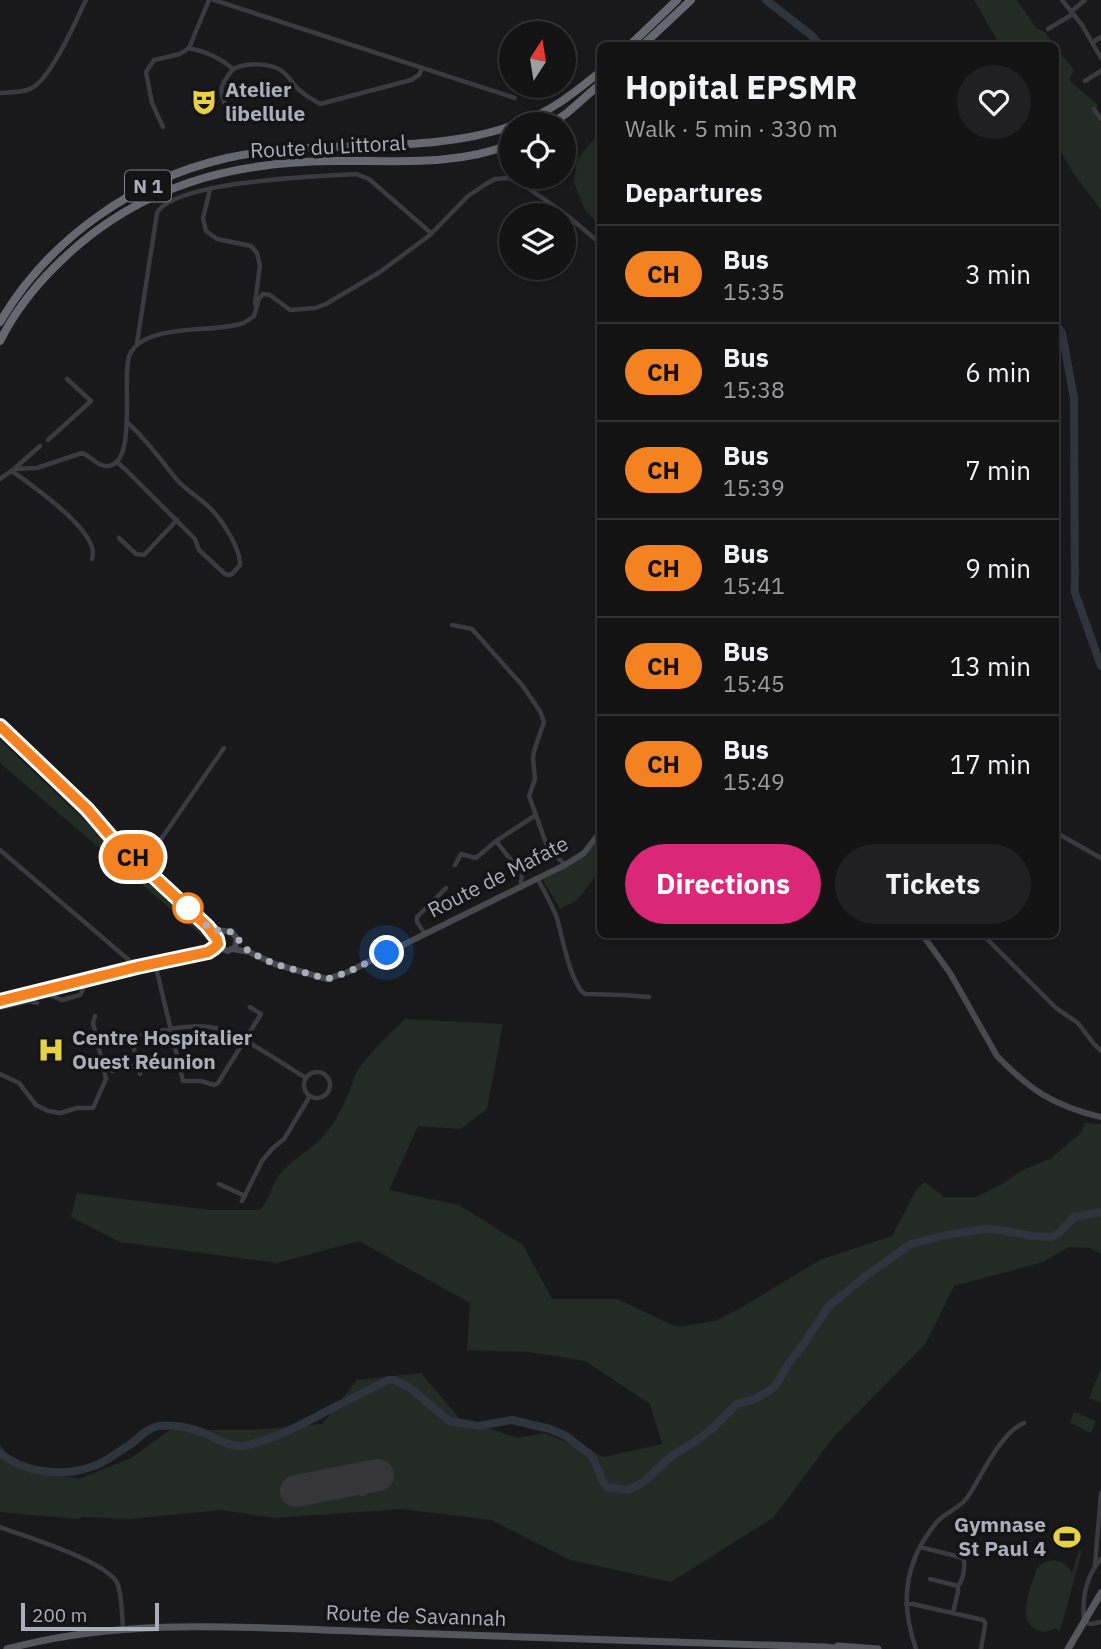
<!DOCTYPE html>
<html lang="en">
<head>
<meta charset="utf-8">
<style>
  :root { --surface:#131314; --page:#202022; --text:#f1f3f6; --muted:#9d9ea0; --line:#323234; --accent:#db2777 }
  body { margin:0; font-family:"IBM Plex Sans",sans-serif; background:var(--page); color:var(--text); height:100vh; display:flex; flex-direction:column; font-size:26px; white-space:nowrap }
  * { box-sizing:border-box; margin:0 }
  p { font-size:23px; color:var(--muted) }
  .icon { flex:none; width:38px; height:38px; fill:none; stroke:currentColor; stroke-width:2; stroke-linecap:round; stroke-linejoin:round }
  .map { position:relative; flex:1; overflow:hidden }
  .side { position:absolute; left:597px; top:42px; width:462px; height:896px; display:flex; flex-direction:column; background:var(--surface); border-radius:10px; box-shadow:0 4px 10px #0003,0 0 0 2px var(--line) }
  .side>* { flex:none }
  .badge { padding:0 14px; border-radius:23px; font-size:24px; line-height:46px }
  .needle { width:46px; rotate:12deg }
  .controls { position:absolute; left:499px; top:21px; display:grid; gap:14px }
  .controls a { display:grid; place-items:center; width:77px; height:77px; border-radius:50%; background:var(--surface); box-shadow:0 4px 10px #0003,0 0 0 2px var(--line); font-size:35px }
  .scale { position:absolute; left:21px; bottom:18px; width:138px; box-sizing:border-box; padding-left:7px; border:4px solid #acadba; border-top:0; font-size:19px; line-height:24px; white-space:nowrap; color:#acadba; -webkit-text-stroke:5px #141416; paint-order:stroke }
  .you { position:absolute; width:35px; height:35px; margin:-18px; border:5px solid #fff; border-radius:50%; background:#1a73e8; box-shadow:0 0 0 10px #1a73e833 }
  .map>.badge { position:absolute; translate:-50% -50%; box-shadow:0 0 0 4px #fff }
  h2 { padding:0 28px; font-size:26px; line-height:63px }
  .round { display:grid; place-items:center; flex:none; width:74px; height:74px; border-radius:37px; background:var(--page) }
  .headline { display:flex; align-items:center; justify-content:space-between; height:119px; padding:0 28px }
  h1 { font-size:33px; font-weight:700; line-height:52px }
  .cta { display:flex; gap:14px; margin-top:auto; padding:14px 28px }
  .cta a { flex:1; height:80px; border-radius:42px; background:var(--accent); color:#fff; font-size:28px; font-weight:700; line-height:80px; text-align:center }
  .cta a+a { background:var(--page); color:var(--text) }
  ul { padding:0; list-style:none }
  li { display:flex; align-items:center; gap:21px; height:98px; padding:0 28px; border-top:2px solid var(--line) }
  li div { flex:1 }
  li b { display:block; font-size:26px }
  li em { font-style:normal }
  li .badge { min-width:77px; font-weight:700; text-align:center }
  .map>svg:first-child { display:block }
</style>
</head>
<body>
<div class="map">
<svg width="1101" height="1649" viewBox="0 0 1101 1649">
  <rect width="100%" height="100%" fill="#19191b"/>
  <path fill="#232b25" d="M 974,0 L 1017,0 L 1036,28 L 1045,32 L 1055,46 L 1000,45 Z
    M 1055,46 L 1074,70 L 1069,80 L 1098,105 L 1094,111 L 1101,123 L 1101,210 L 1074,174 L 1055,142 Z
    M 600,134 L 600,227 L 584,208 L 574,182 L 577,159 L 595,138 Z
    M 0,740 L 104,839 L 209,933 L 214,940 L 215,947 L 0,763 Z
    M 600,834 L 600,871 L 577,900 L 560,909 L 543,880 L 578,859 Z
    M 405,1019 L 503,1024 L 487,1109 L 461,1129 L 418,1126 L 389,1190 L 459,1205 L 523,1245 L 552,1299 L 617,1299 L 677,1327 L 715,1321 L 739,1309 L 820,1260 L 892,1236 L 916,1190 L 925,1182 L 944,1197 L 976,1197 L 1000,1185 L 1023,1170 L 1050,1159 L 1081,1133 L 1085,1123 L 1101,1124 L 1101,1254 L 1090,1248 L 1069,1247 L 1043,1262 L 954,1286 L 926,1343 L 832,1439 L 774,1517 L 671,1582 L 570,1560 L 491,1520 L 401,1509 L 275,1518 L 221,1510 L 130,1519 L 83,1517 L 77,1519 L 0,1512 L 0,1444 L 16,1467 L 79,1479 L 131,1458 L 170,1430 L 255,1430 L 322,1424 L 357,1380 L 421,1373 L 459,1418 L 517,1438 L 544,1433 L 604,1457 L 662,1444 L 650,1404 L 585,1361 L 529,1352 L 467,1350 L 470,1303 L 359,1241 L 277,1263 L 120,1242 L 71,1217 L 77,1193 L 209,1210 L 259,1210 C 268,1205 271,1185 280,1174 C 293,1158 312,1150 325,1134 C 335,1122 343,1107 349,1092 C 352,1084 355,1074 360,1067 C 373,1049 390,1034 405,1019 Z
    M 1101,1368 L 1101,1403 L 1089,1398 Z
    M 1074,1412 L 1096,1421 L 1091,1433 L 1070,1423 Z
    M 1079,1550 L 1082,1551 L 1060,1631 L 1057,1630 L 1056,1628 C 1049,1632 1042,1633 1035,1629 C 1016,1617 1032,1586 1036,1570 C 1047,1556 1064,1558 1072,1573 Z"/>
  <g fill="none" stroke-linecap="round" stroke-linejoin="round">
    <path stroke="#2f353e" stroke-width="8" d="M 766,0 L 811,35 L 821,46
      M 1055,323 L 1062,333 L 1074,398 L 1075,593 L 1101,666
      M 0,1453 C 24,1473 62,1477 91,1467 C 105,1463 116,1453 128,1446 C 139,1439 146,1428 159,1426 C 174,1424 193,1428 206,1434 C 218,1440 229,1446 241,1446 C 248,1446 255,1443 262,1441 C 284,1434 305,1423 325,1412 C 346,1401 367,1391 388,1380 L 394,1380 L 410,1388 L 449,1421 L 478,1426 L 512,1420 L 550,1429 L 566,1436 L 592,1456 L 603,1482 L 607,1487 L 628,1490 L 639,1485 L 646,1480 L 670,1457 L 696,1441 L 713,1428 L 737,1404 L 755,1399 L 769,1391 L 776,1385 L 788,1364 L 803,1345 L 829,1306 L 867,1275 L 911,1244 L 946,1235 L 986,1229 L 1000,1230 L 1032,1236 L 1052,1237 L 1059,1233 L 1074,1217 L 1101,1212"/>
    <path stroke="#35353a" stroke-width="12" d="M 359,1479 L 362,1490"/>
    <path stroke="#35353a" stroke-width="32" d="M 296,1491 L 378,1475"/>
    <path stroke="#3a3a40" stroke-width="4.5" d="M 214,0 L 515,98
      M 1062,0 L 1082,25 L 1101,58
      M 1071,12 L 1085,0
      M 1048,29 L 1073,14
      M 1093,42 L 1101,37
      M 189,48 C 206,52 219,57 233,69 C 246,63 270,62 282,71 C 288,75 292,83 297,88 C 304,95 312,99 320,104 L 411,80 L 419,75 L 422,68
      M 1085,81 L 1101,71
      M 0,93 C 10,92 24,93 32,88 C 52,77 75,22 86,0
      M 1094,109 L 1101,119
      M 228,113 C 220,90 217,89 233,69
      M 163,127 L 152,103 L 146,72 L 154,60 L 180,54 L 189,48 L 209,0
      M 210,190 L 203,218 L 206,231 L 217,239 L 251,246 L 257,253 L 260,265 L 255,304
      M 137,343 L 157,213 C 175,181 318,176 356,174 L 369,179 L 431,233
      M 48,440 L 91,401 L 67,379
      M 117,462 L 127,471 L 195,539 L 199,550 L 225,574 L 229,575 L 232,574 L 240,565 C 241,549 222,520 210,508 C 200,498 187,491 177,480 C 161,460 146,439 127,422
      M 14,469 L 37,468 L 82,453 C 91,456 96,465 105,466 C 140,469 120,373 130,354 C 145,323 212,333 240,324 C 245,323 250,319 254,316 L 259,299 L 263,294 L 270,295 L 290,310 L 315,308 L 326,304 L 380,272 L 430,235 L 468,196 L 486,184 L 495,179 L 509,178 L 525,186 L 564,213 L 600,243
      M 12,471 C 31,485 102,533 92,559
      M 0,479 L 14,469 L 40,446
      M 119,538 L 136,554 L 144,555 L 177,520
      M 452,625 L 472,629 L 522,685 L 540,711 L 544,722 L 534,751 L 533,758 L 535,779 L 529,796 L 547,846 L 565,865
      M 1055,832 L 1101,858
      M 112,837 L 133,840 L 150,847 L 159,842 L 224,748
      M 496,841 L 522,874 L 521,882 L 523,886
      M 0,850 L 137,967
      M 455,865 L 461,854 L 476,858 L 496,841 L 536,815
      M 537,878 C 544,891 552,905 557,918 C 562,936 571,985 585,994 L 623,995 L 649,997
      M 425,934 L 417,922 L 417,917 L 446,888
      M 982,934 L 1056,1008 L 1078,1023 L 1094,1044 L 1101,1051
      M 155,963 L 183,1081 L 201,1081 L 214,1085 L 218,1083 L 261,1014 L 250,1007
      M 49,989 L 50,995 L 62,1000 L 80,995 L 88,980
      M 0,1001 L 137,967 L 223,950
      M 0,1008 L 29,1001 L 37,1003
      M 135,1037 C 160,1031 184,1024 210,1027 C 237,1031 281,1063 306,1078
      M 133,1044 L 127,1042 L 127,1037 L 129,1035 L 133,1035 L 135,1037 L 135,1042 L 133,1044 L 140,1074
      M 112,1071 L 138,1065
      M304 1085a13 13 0 1 1 26 0a13 13 0 1 1-26 0Z
      M 0,1074 L 19,1083 L 36,1105 L 48,1111 L 60,1113 L 77,1108 L 93,1108 L 106,1079 L 93,1023 L 95,1016
      M 219,1184 L 245,1196
      M 242,1201 L 262,1161 L 272,1149 L 284,1139 L 310,1096
      M 0,1527 C 23,1536 111,1562 118,1585 C 122,1598 122,1615 123,1629
      M 920,1547 L 960,1557 L 964,1560 C 965,1567 963,1581 958,1586 L 958,1591 L 953,1613
      M 1101,1559 C 1085,1578 1082,1598 1084,1622 L 1091,1624 L 1101,1622
      M 1095,1565 L 1101,1493
      M 930,1579 L 958,1586
      M 906,1604 L 913,1604 L 983,1620 L 985,1622 L 985,1625 L 981,1649
      M 916,1649 C 903,1611 902,1576 924,1540 C 929,1533 933,1525 940,1519 C 949,1511 963,1506 969,1495 C 982,1475 1001,1432 1024,1423"/>
    <path stroke="#48484f" stroke-width="6" d="M 0,726 L 87,809 L 98,822
      M 0,734 L 39,770 L 85,815 L 108,834 L 207,926 L 217,939 L 220,948 L 228,951 L 235,947 L 237,939 L 232,932 L 216,930 L 207,926
      M 922,934 L 950,973 L 997,1056 C 1030,1090 1054,1106 1101,1117
      M 233,949 L 249,952 L 275,964 L 327,979 L 348,972 L 565,865 L 584,853 L 600,832"/>
    <path stroke="#56565e" stroke-width="7" d="M 838,1646 L 878,1649
      M 7,1649 C 128,1616 253,1628 376,1632 C 526,1637 676,1642 826,1647 L 841,1649
      M 1068,1649 L 1101,1593"/>
    <path stroke="#666770" stroke-width="8" d="M 629,46 L 677,0
      M 642,46 L 691,0
      M 517,124 C 549,113 574,93 600,72
      M 551,124 L 567,113 L 600,84
      M 0,322 C 48,240 134,179 227,158 C 254,152 283,149 311,148 C 375,144 450,148 511,126
      M 0,341 C 16,309 39,281 65,257 C 140,186 231,162 332,161 C 391,160 455,167 511,144"/>
  </g>
  <g fill="none" stroke-linecap="round" stroke-linejoin="round">
    <g stroke="#fff" stroke-width="16">
      <path id="line" d="M 0,726 L 87,809 L 111,837 L 207,926 L 217,939 L 218,944 L 214,948 L 208,952 L 137,967 L 0,1001"/>
    </g>
    <use href="#line" stroke="#f58220" stroke-width="10"/>
    <path stroke="#acadba" stroke-width="7" stroke-dasharray="0 12.6" d="M 188,908 L 207,926 L 216,930 L 232,932 L 249,952 L 275,964 L 327,979 L 348,972 L 387,953"/>
  </g>
  <defs>
    <g id="theatre-bare" transform="scale(2.1)"><path d="M-5-5.5Q0-4 5-5.5V0Q5 5 0 6Q-5 5-5 0ZM-3.3-2.5H-1v1.5H-3.3ZM1-2.5H3.3v1.5H1ZM-2.8 1Q0 5.5 2.8 1Z" fill="#e7d144" stroke="#141416" stroke-width="2.5" paint-order="stroke"/></g>
    <g id="hospital-bare" transform="scale(2.1)"><path d="M-5-5h3v3.5h4V-5h3V5h-3V1.5h-4V5h-3Z" fill="#e7d144" stroke="#141416" stroke-width="2.5" paint-order="stroke"/></g>
    <g id="stadium-bare" transform="scale(2.1)"><path d="M0-5a6.5 5 0 1 0 0 10a6.5 5 0 1 0 0-10ZM-3.5-1.8h7v3.6h-7Z" fill="#e7d144" stroke="#141416" stroke-width="2.5" paint-order="stroke"/></g>
  </defs>
  <g fill-rule="evenodd">
    <use href="#theatre-bare" x="204" y="102"/>
    <use href="#hospital-bare" x="51" y="1050"/>
    <use href="#stadium-bare" x="1067" y="1537"/>
  </g>
  <circle fill="#fff" stroke="#f58220" stroke-width="3.5" cx="188" cy="908" r="14"/>
  <g text-anchor="middle" stroke-width="7" stroke-linejoin="round" paint-order="stroke">
    <rect fill="#141416" stroke="#7e7f89" stroke-width="2" x="125" y="170.5" width="46" height="31" rx="5"/>
    <g font-size="19" font-weight="bold" fill="#acadba">
      <text x="148" y="193">N 1</text>
    </g>
    <g font-size="21" font-weight="bold" fill="#acadba" stroke="#141416" text-anchor="start">
      <text x="225" y="97">Atelier<tspan x="225" dy="24">libellule</tspan></text>
      <text x="72" y="1045">Centre Hospitalier<tspan x="72" dy="24">Ouest Réunion</tspan></text>
      <text x="1046" y="1532" text-anchor="end">Gymnase<tspan x="1046" dy="24">St Paul 4</tspan></text>
    </g>
    <g font-size="21" fill="#acadba" stroke="#141416">
      <text transform="translate(328 147) rotate(-3)" y="7">Route du Littoral</text>
      <text transform="translate(498 877) rotate(-27)" y="7">Route de Mafate</text>
      <text transform="translate(416 1616) rotate(2)" y="7">Route de Savannah</text>
    </g>
  </g>
</svg>
<div class="controls">
<a><svg class="needle" viewBox="-14 -14 28 28"><path d="M0-13l5 13h-10z" fill="#e53935"/><path d="M0 13l5-13h-10z" fill="#9d9ea0"/></svg></a>
<a><svg class="icon" aria-label="locate" viewBox="0 0 24 24"><circle cx="12" cy="12" r="6"/><path d="M12 2v4M12 18v4M2 12h4M18 12h4"/></svg></a>
<a><svg class="icon" aria-label="layers" viewBox="0 0 24 24"><path d="M12 4l9 5-9 5-9-5zM3 14l9 5 9-5"/></svg></a>
</div>
<div class="scale">200 m</div>
<div class="you" style="left:387px;top:953px"></div>
<b class="badge" style="left:133px;top:857px;background:#f58220;color:#111">CH</b>
<section class="side">
<div class="headline"><div><h1>Hopital EPSMR</h1><p>Walk · 5 min · 330 m</p></div><a class="round"><svg class="icon" aria-label="heart" viewBox="0 0 24 24"><path d="M12 20l-8-8c-3-5 5-10 8-4 3-6 11-1 8 4z"/></svg></a></div>
<h2>Departures</h2>
<ul>
<li><span class="badge" style="background:#f58220;color:#111">CH</span><div><b>Bus</b><p>15:35</p></div><em>3 min</em></li>
<li><span class="badge" style="background:#f58220;color:#111">CH</span><div><b>Bus</b><p>15:38</p></div><em>6 min</em></li>
<li><span class="badge" style="background:#f58220;color:#111">CH</span><div><b>Bus</b><p>15:39</p></div><em>7 min</em></li>
<li><span class="badge" style="background:#f58220;color:#111">CH</span><div><b>Bus</b><p>15:41</p></div><em>9 min</em></li>
<li><span class="badge" style="background:#f58220;color:#111">CH</span><div><b>Bus</b><p>15:45</p></div><em>13 min</em></li>
<li><span class="badge" style="background:#f58220;color:#111">CH</span><div><b>Bus</b><p>15:49</p></div><em>17 min</em></li>
</ul>
<div class="cta"><a>Directions</a><a>Tickets</a></div>
</section>
</div>
</body>
</html>
